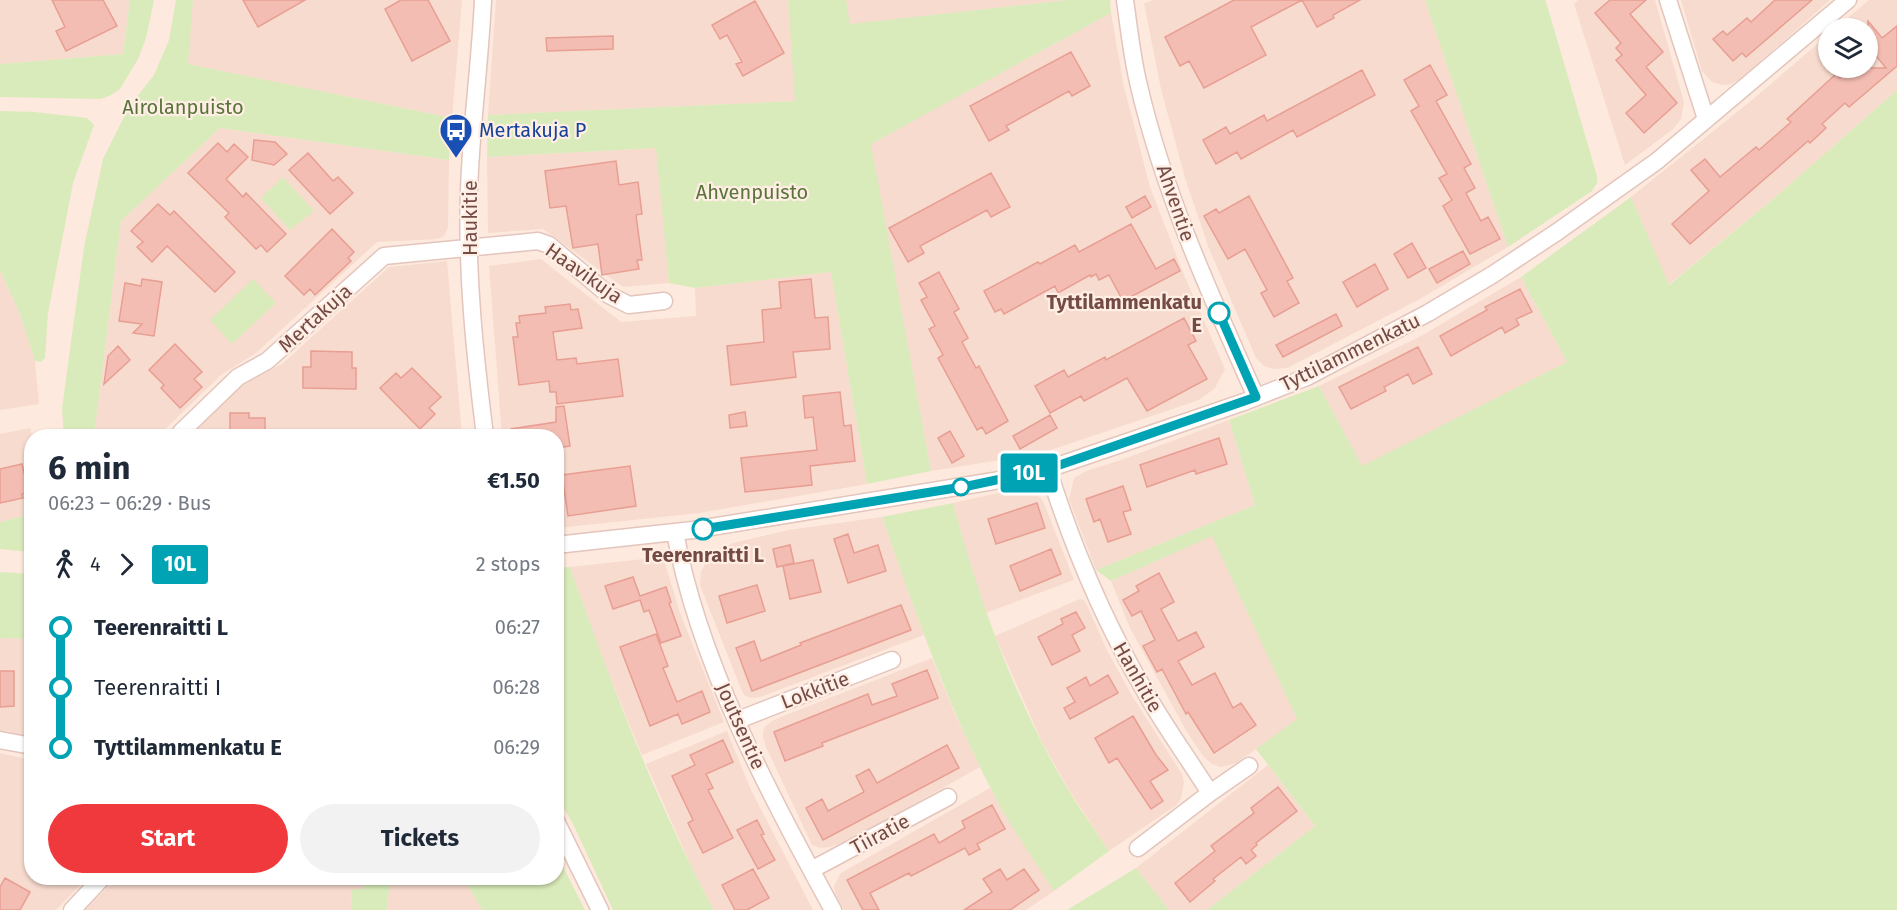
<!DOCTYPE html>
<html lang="en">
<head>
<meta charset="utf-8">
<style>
  :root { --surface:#fff; --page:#f2f2f3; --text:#1f2937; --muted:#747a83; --accent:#f0393c }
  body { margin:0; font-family:"Fira Sans",sans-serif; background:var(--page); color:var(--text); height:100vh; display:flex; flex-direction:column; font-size:22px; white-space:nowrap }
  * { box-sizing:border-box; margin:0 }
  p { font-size:20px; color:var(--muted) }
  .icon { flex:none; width:33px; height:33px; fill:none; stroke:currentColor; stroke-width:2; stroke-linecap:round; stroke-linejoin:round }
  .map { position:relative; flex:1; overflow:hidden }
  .drawer { position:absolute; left:24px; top:429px; width:540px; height:456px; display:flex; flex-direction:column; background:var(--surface); border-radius:24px; box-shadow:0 2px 4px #0004 }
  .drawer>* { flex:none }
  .badge { padding:0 12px; border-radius:4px; font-size:21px; line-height:39px }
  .controls { position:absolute; left:1818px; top:18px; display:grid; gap:12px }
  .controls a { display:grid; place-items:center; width:60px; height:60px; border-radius:50%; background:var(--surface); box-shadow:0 2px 4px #0004; font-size:30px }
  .map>.badge { position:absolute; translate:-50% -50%; box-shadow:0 0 0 3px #fff }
  .legs { display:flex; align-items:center; gap:9px; height:66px; padding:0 24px; font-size:20px }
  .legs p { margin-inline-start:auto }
  .summary { display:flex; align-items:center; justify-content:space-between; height:102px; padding:0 24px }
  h1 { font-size:33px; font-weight:700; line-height:45px }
  .button { display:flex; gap:12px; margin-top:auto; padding:12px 24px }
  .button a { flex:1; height:69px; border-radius:36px; background:var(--accent); color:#fff; font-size:24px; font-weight:700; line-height:69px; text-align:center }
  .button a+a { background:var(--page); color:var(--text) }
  ul { padding:0 24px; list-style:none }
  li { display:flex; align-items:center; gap:21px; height:60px; font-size:22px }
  li i { display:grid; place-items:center; width:9px; height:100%; margin:0 8px; background:currentColor }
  li i::after { content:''; width:15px; height:15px; margin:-8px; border:4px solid; border-radius:50%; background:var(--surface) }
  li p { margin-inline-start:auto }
  li:first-child i { background:linear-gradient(#0000 50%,currentColor 0) }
  li:last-child i { background:linear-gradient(currentColor 50%,#0000 0) }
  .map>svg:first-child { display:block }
</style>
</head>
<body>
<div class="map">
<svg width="1897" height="910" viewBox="0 0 1897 910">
  <rect width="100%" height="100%" fill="#fde9dd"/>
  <path fill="#f7dbce" d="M 0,0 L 130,0 L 123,54 L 0,64 Z
    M 193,0 L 462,0 L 452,118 L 187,64 Z
    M 496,0 L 788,0 L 796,101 L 488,115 Z
    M 846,0 L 1067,0 L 849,25 Z
    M 1154,0 L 1425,0 L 1508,247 L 1418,300 L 1287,368 L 1273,369 L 1264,366 L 1256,358 L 1208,246 L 1185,178 L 1161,89 L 1144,3 Z
    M 1578,0 L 1655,0 L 1684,102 L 1681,119 L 1673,129 L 1625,165 L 1574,4 Z
    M 1681,0 L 1830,0 L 1742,78 L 1731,84 L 1722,85 L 1712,82 L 1702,71 Z
    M 1869,0 L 1897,0 L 1897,90 L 1779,194 L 1668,285 L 1631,197 L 1751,101 L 1828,35 L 1828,68 L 1868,68 L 1868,28 L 1836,28 Z
    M 1111,13 L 1124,87 L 1150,187 L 1184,275 L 1225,369 L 1215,388 L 1199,400 L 1039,454 L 931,471 L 870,144 Z
    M 220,128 L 449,160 L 448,227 L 444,236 L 437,239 L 377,242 L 256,353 L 221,375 L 158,436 L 94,436 L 121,221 Z
    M 657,148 L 669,283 L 623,287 L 543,229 L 488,233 L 487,157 Z
    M 541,259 L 621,322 L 696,316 L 695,288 L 831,272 L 867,484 L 699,513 L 557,528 L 556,436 L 502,436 L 489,266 Z
    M 447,261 L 462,436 L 189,436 L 243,385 L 282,364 L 389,267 Z
    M 0,271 L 18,309 L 35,361 L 39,404 L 0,410 Z
    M 1521,277 L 1567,362 L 1362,467 L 1319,386 L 1421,336 Z
    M 1229,420 L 1255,505 L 1096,570 L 1069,499 L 1074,478 L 1086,471 L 1121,460 Z
    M 30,428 L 32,436 L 31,514 L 0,522 L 0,434 Z
    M 1029,489 L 1036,493 L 1043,501 L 1074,580 L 986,613 L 970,566 L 953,503 L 1003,492 Z
    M 882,517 L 924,635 L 760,697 L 752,698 L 745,696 L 741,689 L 700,585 L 701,572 L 707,560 L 717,551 L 733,543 L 789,530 Z
    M 1212,535 L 1298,720 L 1236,763 L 1221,767 L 1212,764 L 1203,756 L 1187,732 L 1130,628 L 1111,581 Z
    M 663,557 L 680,613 L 724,722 L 642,755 L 603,660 L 570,567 Z
    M 1080,599 L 1085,601 L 1107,650 L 1132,696 L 1182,774 L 1184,782 L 1181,799 L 1175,806 L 1109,851 L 1069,790 L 1042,742 L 995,636 Z
    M 0,638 L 31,639 L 31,739 L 8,731 L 0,731 Z
    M 932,658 L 955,714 L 980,767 L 848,841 L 830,847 L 820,848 L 812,845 L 766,747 L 763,736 L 764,728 L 772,721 L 786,715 Z
    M 727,731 L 751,790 L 813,910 L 714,910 L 692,868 L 646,764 Z
    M 0,753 L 31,760 L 32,878 L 87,878 L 56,910 L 0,910 Z
    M 1268,765 L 1315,826 L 1207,910 L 1169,910 L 1136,868 Z
    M 990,788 L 1054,891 L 1026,910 L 844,910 L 835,893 L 834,886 L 841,873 Z
    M 117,878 L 364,878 L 364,889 L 351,890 L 352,910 L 85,910 Z
    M 390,878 L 461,878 L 466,882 L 482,910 L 387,910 Z"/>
  <path fill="#daebbb" d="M 130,0 L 154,0 L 146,38 L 138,59 L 120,89 L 111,95 L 101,99 L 0,97 L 0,64 L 123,54 Z
    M 176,0 L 193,0 L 188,64 L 452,118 L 449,160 L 220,128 L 121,221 L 94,436 L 64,436 L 62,408 L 84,247 L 103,159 L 129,107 L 154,75 L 169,40 Z
    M 788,0 L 846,0 L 850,24 L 1067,0 L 1110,0 L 1111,13 L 871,144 L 931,471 L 867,484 L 831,272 L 695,288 L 669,283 L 656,148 L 487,157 L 488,115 L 795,101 Z
    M 1425,0 L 1545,0 L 1547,5 L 1597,176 L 1597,183 L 1592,191 L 1508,247 Z
    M 1897,90 L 1897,910 L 1207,910 L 1315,826 L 1256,749 L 1297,719 L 1212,536 L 1111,581 L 1096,570 L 1255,505 L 1229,420 L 1319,386 L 1362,466 L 1567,362 L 1521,277 L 1631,197 L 1669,285 L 1779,194 Z
    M 0,111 L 35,112 L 87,118 L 94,125 L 73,183 L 48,313 L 45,358 L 41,362 L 35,361 L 18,309 L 0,271 Z
    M 283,177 L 314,211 L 290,230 L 261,198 Z
    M 253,279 L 276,303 L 232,344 L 210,320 Z
    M 953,503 C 980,603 1015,702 1069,791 C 1081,811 1096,831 1109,851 L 1054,891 C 1032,856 1007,822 989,785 C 945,699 914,608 882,517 Z
    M 31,514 L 31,552 L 0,549 L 0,522 Z
    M 557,567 L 570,567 C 611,683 655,801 714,910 L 613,910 L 573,824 L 557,796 Z
    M 0,572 L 31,574 L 31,639 L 0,638 Z
    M 557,855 L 585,910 L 482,910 L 466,882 L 461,878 L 556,878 Z
    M 1136,868 L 1169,910 L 1067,910 Z
    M 364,878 L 390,878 L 387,910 L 352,910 L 351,889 L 364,889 Z"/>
  <path fill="#f4bdb3" stroke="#e89e92" stroke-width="1.5" d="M 52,0 L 103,0 L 117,26 L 66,51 L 56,31 L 65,27 Z
    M 243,0 L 305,0 L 258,27 Z
    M 401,0 L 428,0 L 450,41 L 412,61 L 385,9 Z
    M 1234,0 L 1360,0 L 1333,15 L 1334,18 L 1317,27 L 1302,0 L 1251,27 L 1266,55 L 1204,88 L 1189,61 L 1180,66 L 1165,37 Z
    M 1610,0 L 1646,0 L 1630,14 L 1663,52 L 1646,67 L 1677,103 L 1644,133 L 1626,113 L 1646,95 L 1616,60 L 1622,55 L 1616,48 L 1621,43 L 1595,13 Z
    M 1775,0 L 1812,0 L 1746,57 L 1742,53 L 1733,61 L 1713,39 L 1723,31 L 1727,35 L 1747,18 L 1751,22 Z
    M 755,1 L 784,53 L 743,76 L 736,64 L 742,62 L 727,35 L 720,39 L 712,25 Z
    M 1868,21 L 1882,38 L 1897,26 L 1897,66 L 1849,107 L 1845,103 L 1822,124 L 1826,128 L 1810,143 L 1808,141 L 1690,244 L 1672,224 L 1709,191 L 1691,170 L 1705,159 L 1720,177 L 1756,147 L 1759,150 L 1791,122 L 1787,119 L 1836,74 L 1840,78 L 1852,68 L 1886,68 L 1868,46 Z
    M 613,36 L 613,49 L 547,51 L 546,38 Z
    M 1071,52 L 1090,86 L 1072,96 L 1069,91 L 1006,126 L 1009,130 L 989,141 L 970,106 Z
    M 1430,65 L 1447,95 L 1436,101 L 1471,164 L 1464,168 L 1475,188 L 1466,193 L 1481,221 L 1488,217 L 1500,239 L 1470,254 L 1443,206 L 1452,200 L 1439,178 L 1447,174 L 1411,111 L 1419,106 L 1404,80 Z
    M 1362,70 L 1375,95 L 1297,137 L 1293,130 L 1241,159 L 1237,152 L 1216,164 L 1203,140 L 1226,127 L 1230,134 L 1264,115 L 1267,121 Z
    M 254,140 L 275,142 L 287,154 L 274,165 L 252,160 Z
    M 218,143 L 227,152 L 234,144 L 248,157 L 226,179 L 243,197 L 246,193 L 286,234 L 267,252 L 261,245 L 256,249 L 225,217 L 229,213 L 188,173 Z
    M 308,153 L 333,181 L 338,177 L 353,193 L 330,214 L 289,170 Z
    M 616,161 L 619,185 L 638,182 L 642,214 L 636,215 L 642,260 L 637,260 L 639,269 L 602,275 L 598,244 L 573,248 L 566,206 L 550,208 L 545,171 Z
    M 991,173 L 1010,207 L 991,217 L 987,210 L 920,246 L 924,253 L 908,262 L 889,228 Z
    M 1145,196 L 1151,207 L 1132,218 L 1126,207 Z
    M 1249,196 L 1293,278 L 1287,281 L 1299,303 L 1274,317 L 1261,293 L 1267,290 L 1245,249 L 1228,259 L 1204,216 L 1216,209 L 1219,213 Z
    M 158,204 L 170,215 L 174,211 L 235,272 L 215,292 L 167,246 L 152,262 L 137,247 L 143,242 L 131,231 Z
    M 1131,224 L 1156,269 L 1174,259 L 1180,271 L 1123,301 L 1109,275 L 1099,280 L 1096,274 L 1091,277 L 1090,275 L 1058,293 L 1055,286 L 1004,314 L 1001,309 L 995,312 L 984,291 L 1038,262 L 1040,264 L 1075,245 L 1079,252 Z
    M 332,229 L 354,252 L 348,258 L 351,261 L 315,295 L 310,289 L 304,295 L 285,276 Z
    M 1412,243 L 1426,268 L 1408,278 L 1394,254 Z
    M 1463,251 L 1470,264 L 1437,283 L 1429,269 Z
    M 1375,264 L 1388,289 L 1357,307 L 1343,282 Z
    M 939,272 L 959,309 L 954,312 L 968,338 L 962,342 L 976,368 L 979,366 L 1008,421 L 986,434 L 982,427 L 977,430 L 938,358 L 943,355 L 929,329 L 935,326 L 921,300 L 927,297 L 919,283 Z
    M 142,279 L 162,282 L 154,336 L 133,333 L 142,324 L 119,321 L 125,283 L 141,286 Z
    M 811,279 L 815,318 L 828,317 L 830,349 L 793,352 L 796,377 L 731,385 L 727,346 L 764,342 L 762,310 L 781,308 L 779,282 Z
    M 1520,289 L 1532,312 L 1516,319 L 1519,325 L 1505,333 L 1502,327 L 1451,356 L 1440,336 L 1487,310 L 1485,307 Z
    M 570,304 L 571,310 L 578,309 L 582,328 L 553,332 L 557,360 L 576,358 L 577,364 L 618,359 L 623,396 L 557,404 L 556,392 L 550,392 L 549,381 L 519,385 L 513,337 L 518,337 L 516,323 L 520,323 L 519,316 L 546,313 L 545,307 Z
    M 1336,314 L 1342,326 L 1283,357 L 1276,345 Z
    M 1184,318 L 1196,341 L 1188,345 L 1207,379 L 1147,411 L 1127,378 L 1084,401 L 1081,396 L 1050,413 L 1035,386 L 1064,370 L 1068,377 L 1105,357 L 1106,360 Z
    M 175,344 L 202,372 L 194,379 L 202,387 L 180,408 L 161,388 L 164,385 L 149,370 Z
    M 118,346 L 130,360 L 104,384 L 108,356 Z
    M 1418,347 L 1432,374 L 1413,384 L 1408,374 L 1384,387 L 1386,391 L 1351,409 L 1339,387 Z
    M 311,351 L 352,352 L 352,368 L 356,368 L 356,389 L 303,388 L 303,367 L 311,367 Z
    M 412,368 L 441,397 L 429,408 L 435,414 L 420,429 L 380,388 L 396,373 L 401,378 Z
    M 840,392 L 844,426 L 851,425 L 855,461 L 810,466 L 812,485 L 745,492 L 741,458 L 817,450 L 813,417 L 805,418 L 803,396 Z
    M 564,406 L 570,446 L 556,448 L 556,436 L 511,436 L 511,429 L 556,422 L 556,407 Z
    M 745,412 L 747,426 L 730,428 L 729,415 Z
    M 230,413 L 249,413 L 249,418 L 265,418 L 265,436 L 230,436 Z
    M 1050,415 L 1057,428 L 1020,449 L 1013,436 Z
    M 950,431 L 964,456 L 952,463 L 938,438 Z
    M 1219,438 L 1227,464 L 1196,474 L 1195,470 L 1147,487 L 1140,465 Z
    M 22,464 L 29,493 L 22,494 L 23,498 L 0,503 L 0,469 Z
    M 630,466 L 636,506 L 568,516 L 562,475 Z
    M 1123,486 L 1131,510 L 1123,512 L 1131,534 L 1108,542 L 1100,519 L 1094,522 L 1086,499 Z
    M 1037,503 L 1045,528 L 996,544 L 988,519 Z
    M 848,534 L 854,553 L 878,545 L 886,571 L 848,583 L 834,539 Z
    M 790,545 L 794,563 L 777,567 L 773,549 Z
    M 1051,549 L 1061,574 L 1020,591 L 1010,566 Z
    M 813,560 L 821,592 L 790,599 L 783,566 Z
    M 1159,573 L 1174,602 L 1161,609 L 1178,641 L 1196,632 L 1204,647 L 1178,661 L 1192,685 L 1215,673 L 1233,708 L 1241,703 L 1256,725 L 1214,753 L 1188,712 L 1186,714 L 1162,669 L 1157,672 L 1143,646 L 1155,640 L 1141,611 L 1132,616 L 1123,600 L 1139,591 L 1136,586 Z
    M 633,577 L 640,596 L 666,587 L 671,602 L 669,603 L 681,636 L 661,643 L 649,610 L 644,612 L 640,600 L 613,609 L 605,586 Z
    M 757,585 L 765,611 L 727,623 L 719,596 Z
    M 901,605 L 911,630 L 752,691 L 736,648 L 754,641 L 761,661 L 801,645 L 800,643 Z
    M 1076,612 L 1085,628 L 1072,635 L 1080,651 L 1052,665 L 1038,637 L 1063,624 L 1061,619 Z
    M 656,634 L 668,666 L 663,668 L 677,702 L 702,691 L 710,712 L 682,724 L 678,714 L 650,726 L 620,647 Z
    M 927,670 L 938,698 L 822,743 L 823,746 L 785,761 L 774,732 L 868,694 L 872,705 L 897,696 L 892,684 Z
    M 0,671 L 14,671 L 14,706 L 0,707 Z
    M 1108,675 L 1118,693 L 1070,719 L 1064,708 L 1075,702 L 1067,688 L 1086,677 L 1090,686 Z
    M 1133,716 L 1156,755 L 1168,770 L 1150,781 L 1163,801 L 1151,809 L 1117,758 L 1109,763 L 1095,738 Z
    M 723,740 L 733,762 L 706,774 L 713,788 L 708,790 L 733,838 L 703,853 L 688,823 L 693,820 L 672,776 L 695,765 L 690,755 Z
    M 947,745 L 959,768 L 823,840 L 806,808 L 822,799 L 828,811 L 864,792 L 856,776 L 869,769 L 877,783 Z
    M 1278,787 L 1297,811 L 1256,843 L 1257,845 L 1251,850 L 1256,856 L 1246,864 L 1241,857 L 1213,879 L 1215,881 L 1190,902 L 1175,883 L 1215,851 L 1211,846 L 1254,813 L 1251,808 Z
    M 992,805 L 1005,829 L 977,844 L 980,849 L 969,855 L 965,848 L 911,876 L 909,873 L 870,893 L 879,910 L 863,910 L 847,880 L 934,834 L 939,843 L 965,828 L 962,821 Z
    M 757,820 L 764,834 L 761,835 L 775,860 L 758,869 L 737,830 Z
    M 753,869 L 769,898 L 747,910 L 735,910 L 722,885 Z
    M 1000,869 L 1007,880 L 1024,869 L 1039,890 L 1010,910 L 964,910 L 992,892 L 983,879 Z
    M 5,878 L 30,892 L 20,910 L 0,910 L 0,887 Z"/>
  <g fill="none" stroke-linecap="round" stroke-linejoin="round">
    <g stroke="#e3c5bc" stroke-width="19">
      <path id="minor" d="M 483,0 C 480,64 471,127 469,191 C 466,272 475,356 485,436
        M 1125,0 C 1129,28 1132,58 1139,86 C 1164,194 1211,296 1256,397
        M 1668,0 L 1706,119
        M 181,432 L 238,377 L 267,361 L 384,256 L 538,241 L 549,245 L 609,295 L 629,305 L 664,301
        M 1048,469 C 1072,545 1103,619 1143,688 C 1163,724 1188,758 1210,793 L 1138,848
        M 675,532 C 698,661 770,796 833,910
        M 556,545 L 693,530 L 994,481 L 1048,469 L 1244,402 L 1307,377 L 1428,313 L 1492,275 L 1557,232 L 1657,161 L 1848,0
        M 738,720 L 892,660
        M 0,740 L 32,746
        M 1210,793 L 1249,766
        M 556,821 L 600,910
        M 811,870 L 948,797
        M 72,910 L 102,878"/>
    </g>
    <use href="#minor" stroke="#fff" stroke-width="16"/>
  </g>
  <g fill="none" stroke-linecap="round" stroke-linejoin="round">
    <g stroke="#fff" stroke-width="14">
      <path id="line-1" d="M 703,529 L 968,486 L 1048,469 L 1256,397 L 1219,313"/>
    </g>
    <use href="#line-1" stroke="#00a3b4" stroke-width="9"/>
  </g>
  <defs>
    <g id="bus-pin" transform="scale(1.725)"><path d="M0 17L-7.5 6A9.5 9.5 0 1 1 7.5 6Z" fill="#1a4fb4" stroke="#ffeee4"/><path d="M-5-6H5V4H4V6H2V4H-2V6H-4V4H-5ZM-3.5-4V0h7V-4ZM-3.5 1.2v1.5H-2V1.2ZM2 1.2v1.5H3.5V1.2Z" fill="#fff"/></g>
  </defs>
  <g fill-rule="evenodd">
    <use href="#bus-pin" x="456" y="130"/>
  </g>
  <g fill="#fff" stroke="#00a3b4" stroke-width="3">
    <circle cx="1219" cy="313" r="10"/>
    <circle cx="961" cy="487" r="8"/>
    <circle cx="703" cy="529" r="10"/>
  </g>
  <g text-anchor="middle" stroke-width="4.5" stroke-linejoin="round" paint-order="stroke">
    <g font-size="20" fill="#59743a" stroke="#ffeee4">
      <text x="183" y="114">Airolanpuisto</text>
      <text x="752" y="199">Ahvenpuisto</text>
    </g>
    <g font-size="20" fill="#164399" stroke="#ffeee4" text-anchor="start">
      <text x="479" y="137">Mertakuja P</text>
    </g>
    <g font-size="20" fill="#744a45" stroke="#ffeee4">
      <text transform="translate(1176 203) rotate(71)" y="7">Ahventie</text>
      <text transform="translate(470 218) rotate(-90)" y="7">Haukitie</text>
      <text transform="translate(584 273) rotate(35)" y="7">Haavikuja</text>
      <text transform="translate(315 318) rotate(-42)" y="7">Mertakuja</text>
      <text transform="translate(1350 352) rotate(-26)" y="7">Tyttilammenkatu</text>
      <text transform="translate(1138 677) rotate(60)" y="7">Hanhitie</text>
      <text transform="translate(815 690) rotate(-21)" y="7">Lokkitie</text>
      <text transform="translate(741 726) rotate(66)" y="7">Joutsentie</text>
      <text transform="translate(880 834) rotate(-28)" y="7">Tiiratie</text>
    </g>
    <g font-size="20" font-weight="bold" fill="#744a45" stroke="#ffeee4" text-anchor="end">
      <text x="1202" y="309">Tyttilammenkatu<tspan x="1202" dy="23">E</tspan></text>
      <text x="703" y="562" text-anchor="middle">Teerenraitti L</text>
    </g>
  </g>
</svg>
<div class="controls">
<a><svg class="icon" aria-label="layers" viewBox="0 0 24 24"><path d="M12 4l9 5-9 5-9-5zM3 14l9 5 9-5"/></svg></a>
</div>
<b class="badge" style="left:1029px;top:473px;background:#00a3b4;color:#fff">10L</b>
<section class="drawer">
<div class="summary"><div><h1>6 min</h1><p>06:23 – 06:29 · Bus</p></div><b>€1.50</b></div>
<div class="legs"><svg class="icon" aria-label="walk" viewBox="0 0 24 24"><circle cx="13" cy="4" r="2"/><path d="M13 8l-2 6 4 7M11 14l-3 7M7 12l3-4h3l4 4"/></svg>4<svg class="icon" aria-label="forward" viewBox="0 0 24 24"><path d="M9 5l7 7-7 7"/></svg><b class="badge" style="background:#00a3b4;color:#fff">10L</b><p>2 stops</p></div>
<ul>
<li><i style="color:#00a3b4"></i><b>Teerenraitti L</b><p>06:27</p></li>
<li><i style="color:#00a3b4"></i><span>Teerenraitti I</span><p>06:28</p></li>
<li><i style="color:#00a3b4"></i><b>Tyttilammenkatu E</b><p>06:29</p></li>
</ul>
<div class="button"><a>Start</a><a>Tickets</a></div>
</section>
</div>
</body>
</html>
